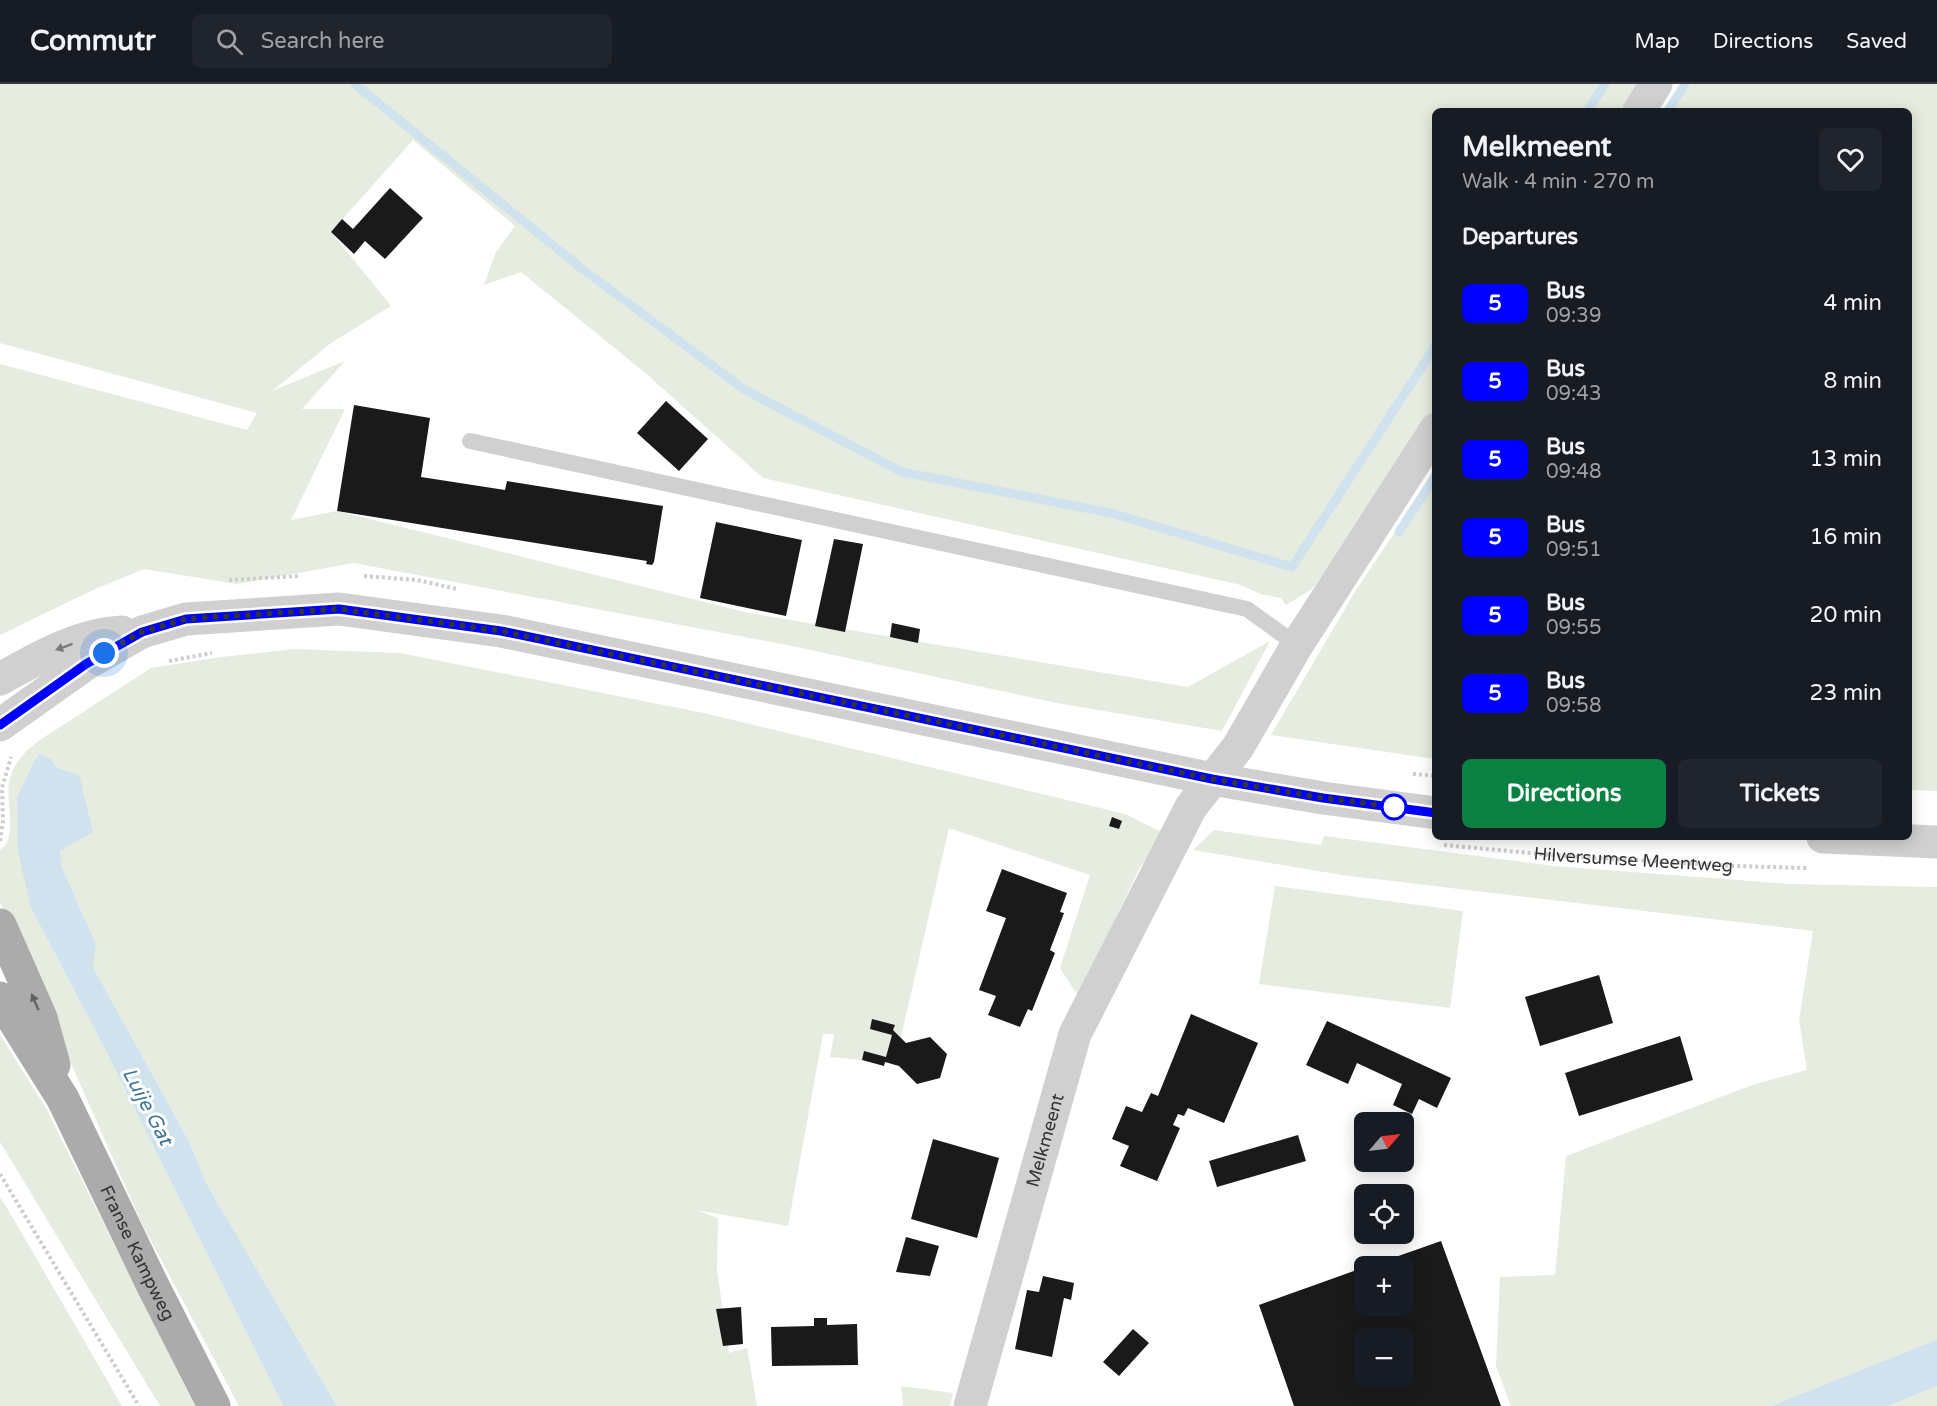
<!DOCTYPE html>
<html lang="en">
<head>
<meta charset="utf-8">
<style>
  :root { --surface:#171b24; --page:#20242c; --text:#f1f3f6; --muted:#9ea1a6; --line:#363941; --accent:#0b8043 }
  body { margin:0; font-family:"Varela Round",sans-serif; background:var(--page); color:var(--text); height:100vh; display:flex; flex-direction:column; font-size:22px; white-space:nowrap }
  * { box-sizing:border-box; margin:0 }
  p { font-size:20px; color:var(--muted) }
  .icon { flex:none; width:33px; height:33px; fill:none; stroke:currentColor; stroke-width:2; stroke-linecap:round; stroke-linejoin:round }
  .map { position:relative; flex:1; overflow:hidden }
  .drawer { position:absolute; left:1432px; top:24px; width:480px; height:732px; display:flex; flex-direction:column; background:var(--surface); border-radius:9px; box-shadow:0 3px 15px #0003 }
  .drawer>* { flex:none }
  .badge { padding:0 12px; border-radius:9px; font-size:21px; line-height:39px }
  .needle { width:39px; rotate:62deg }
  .fabs { position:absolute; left:1354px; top:1028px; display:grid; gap:12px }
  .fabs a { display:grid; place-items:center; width:60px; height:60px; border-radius:9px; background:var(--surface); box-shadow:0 3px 15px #0003; font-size:30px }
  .you { position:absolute; width:30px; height:30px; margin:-15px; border:4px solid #fff; border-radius:50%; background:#1a73e8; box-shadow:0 0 0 9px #1a73e833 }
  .map>.badge { position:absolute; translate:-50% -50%; box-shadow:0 0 0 3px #fff }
  h2 { padding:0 30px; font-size:22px; line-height:54px }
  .round { display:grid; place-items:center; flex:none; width:63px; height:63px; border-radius:9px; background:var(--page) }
  .summary { display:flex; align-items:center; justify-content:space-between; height:102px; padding:0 30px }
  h1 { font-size:28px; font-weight:700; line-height:45px }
  .cta { display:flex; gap:12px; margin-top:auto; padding:12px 30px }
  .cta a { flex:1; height:69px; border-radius:9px; background:var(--accent); color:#fff; font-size:24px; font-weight:700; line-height:69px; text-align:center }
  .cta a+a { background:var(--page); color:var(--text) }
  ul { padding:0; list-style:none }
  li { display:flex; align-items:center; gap:18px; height:78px; padding:0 30px }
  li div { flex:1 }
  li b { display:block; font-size:22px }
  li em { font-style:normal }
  li .badge { min-width:66px; font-weight:700; text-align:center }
  header { display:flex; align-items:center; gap:36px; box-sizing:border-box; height:84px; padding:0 30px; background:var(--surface); border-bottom:2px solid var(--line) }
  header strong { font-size:28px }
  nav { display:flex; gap:33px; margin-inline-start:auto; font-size:21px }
  .search { width:420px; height:54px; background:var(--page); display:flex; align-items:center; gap:15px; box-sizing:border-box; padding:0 21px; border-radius:9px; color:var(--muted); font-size:22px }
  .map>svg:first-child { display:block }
</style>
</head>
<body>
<header>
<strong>Commutr</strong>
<div class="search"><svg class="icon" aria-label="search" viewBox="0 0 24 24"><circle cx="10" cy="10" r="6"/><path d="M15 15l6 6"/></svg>Search here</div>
<nav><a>Map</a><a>Directions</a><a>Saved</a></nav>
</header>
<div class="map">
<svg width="1937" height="1322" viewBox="0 0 1937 1322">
  <rect width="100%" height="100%" fill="#fff"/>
  <path fill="#e6ecdf" d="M 0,0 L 1644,0 L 1626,27 L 1436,27 L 1435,323 L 1384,404 L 1331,480 L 1312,505 L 1286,521 L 1281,514 L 1260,510 L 1241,501 L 763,394 L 643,287 L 521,188 L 484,201 L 496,168 L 515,142 L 413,56 L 331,148 L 391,222 L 331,259 L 272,307 L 345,277 L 302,325 L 345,325 L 291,436 L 337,427 L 749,529 L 1188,603 L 1270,557 L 1222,647 L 1057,619 L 787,561 L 354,479 L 237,500 L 144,485 L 95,505 L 0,551 L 0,280 L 247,346 L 257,329 L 0,259 Z
    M 1690,0 L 1937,0 L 1937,707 L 1910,706 L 1910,27 L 1673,27 Z
    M 1435,389 L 1435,675 L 1271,651 L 1356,506 Z
    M 294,565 L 400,569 L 704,629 L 1125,730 L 1165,750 L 1139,785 L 1078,912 L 1060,884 L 1090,791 L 949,744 L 895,979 L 830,973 L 834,950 L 823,950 L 788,1142 L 696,1126 L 718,1134 L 717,1186 L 729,1269 L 747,1264 L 757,1322 L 337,1322 L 206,1099 L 190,1059 L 93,883 L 96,860 L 62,783 L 60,767 L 93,748 L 57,684 L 51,675 L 40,669 L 34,677 L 17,713 L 31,824 L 107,969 L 283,1322 L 239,1322 L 141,1138 L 0,818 L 0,766 C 19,753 5,719 9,699 C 13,677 29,663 46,652 L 151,584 L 221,573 Z
    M 1214,746 L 1321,761 L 1324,752 L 1554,782 L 1790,800 L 1937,803 L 1937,1260 L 1793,1322 L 1511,1322 L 1496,1282 L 1500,1193 L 1555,1191 L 1566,1072 L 1752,1001 L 1807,986 L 1799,936 L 1813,847 L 1342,791 L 1193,766 Z
    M 1275,802 L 1463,827 L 1450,924 L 1259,900 Z
    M 0,951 L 46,1024 L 195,1322 L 160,1322 L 0,1058 Z
    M 0,1113 L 10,1129 L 122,1322 L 0,1322 Z
    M 901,1302 L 953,1309 L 950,1322 L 903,1322 Z
    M 1937,1302 L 1937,1322 L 1888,1322 Z"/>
  <path fill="#cfe2ee" d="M 40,669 L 51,675 L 57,684 L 79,691 L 93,748 L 60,767 L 62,783 L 96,860 L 93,883 L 190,1059 L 206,1099 L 337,1322 L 283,1322 L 107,969 L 31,824 L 18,767 L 17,713 L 34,677 Z
    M 1937,1256 L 1937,1302 L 1888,1322 L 1772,1322 Z"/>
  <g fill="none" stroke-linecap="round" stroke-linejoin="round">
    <path stroke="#cfe2ee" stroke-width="9" d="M 355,0 L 581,184 L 745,306 L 902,388 L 1111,429 L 1292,483 L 1436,261
      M 1587,27 L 1605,0
      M 1668,27 L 1685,0
      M 1399,448 L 1436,391"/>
  </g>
  <path fill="#1a1a1a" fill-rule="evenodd" d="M 390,104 L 423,134 L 385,175 L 365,157 L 354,170 L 331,148 L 342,135 L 353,145 Z
    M 666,317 L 708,355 L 679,387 L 637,349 Z
    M 354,321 L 430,334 L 421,393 L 505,406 L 507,397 L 663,422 L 654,478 L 652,481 L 646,480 L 647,477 L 337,427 Z
    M 716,438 L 802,456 L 786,532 L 700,514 Z
    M 834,455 L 863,460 L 845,548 L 815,542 Z
    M 892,539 L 920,545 L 918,559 L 890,553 Z
    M 1112,733 L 1122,737 L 1119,745 L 1109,742 Z
    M 1002,785 L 1067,809 L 1060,828 L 1064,829 L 1050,866 L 1055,869 L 1032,927 L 1028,925 L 1020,943 L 988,931 L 996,912 L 979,906 L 1006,834 L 986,827 Z
    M 1599,891 L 1613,939 L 1540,962 L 1525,913 Z
    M 1191,930 L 1258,959 L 1224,1039 L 1188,1024 L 1184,1032 L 1178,1030 L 1173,1041 L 1180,1044 L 1157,1097 L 1120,1082 L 1129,1062 L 1112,1055 L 1126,1022 L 1142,1028 L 1151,1009 L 1158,1012 Z
    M 872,935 L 895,941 L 893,946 L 906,959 L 930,953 L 947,970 L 940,994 L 917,1000 L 899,982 L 885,978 L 884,982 L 862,976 L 864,967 L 886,973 L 892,951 L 870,945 Z
    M 1327,937 L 1451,994 L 1437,1024 L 1419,1015 L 1412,1030 L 1393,1021 L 1402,1000 L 1357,979 L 1348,1000 L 1306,981 Z
    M 1680,952 L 1693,996 L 1579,1032 L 1565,989 Z
    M 1298,1051 L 1306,1077 L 1217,1103 L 1209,1077 Z
    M 933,1055 L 999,1074 L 977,1154 L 911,1135 Z
    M 906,1153 L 939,1162 L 930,1192 L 896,1188 Z
    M 1441,1157 L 1501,1322 L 1294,1322 L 1259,1221 L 1365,1183 L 1365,1221 L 1404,1221 L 1404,1182 L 1370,1182 ZM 1365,1254 L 1404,1254 L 1404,1293 L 1365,1293 Z
    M 1043,1192 L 1074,1199 L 1071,1216 L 1064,1214 L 1052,1273 L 1015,1265 L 1027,1206 L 1039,1208 Z
    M 741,1223 L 743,1260 L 723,1262 L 716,1225 Z
    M 814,1234 L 827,1234 L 827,1241 L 857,1240 L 858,1281 L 772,1282 L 771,1243 L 814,1242 Z
    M 1133,1245 L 1149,1259 L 1119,1292 L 1103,1278 Z"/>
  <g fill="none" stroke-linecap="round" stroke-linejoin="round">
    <g stroke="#cdcdcd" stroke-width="4" stroke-dasharray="3 3" stroke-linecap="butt">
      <path d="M 364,492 L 417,496 L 457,505"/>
      <path d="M 229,496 L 299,492"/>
      <path d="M 169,577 L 212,569"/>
      <path d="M 1413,690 L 1436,692"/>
      <path d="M 0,757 L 3,737 L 2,704 L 11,673"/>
      <path id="s1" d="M 1444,761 L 1551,771 L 1734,782 L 1808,784"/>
      <path d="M 0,1090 L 139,1322"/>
    </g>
    <path stroke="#d0d0d0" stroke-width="16" d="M 470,357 L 1247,525 L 1297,561"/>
    <g stroke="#d0d0d0" stroke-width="33">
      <path d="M 1639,27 L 1656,0"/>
      <path id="s2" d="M 970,1322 L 1075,950 L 1191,723 L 1238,663 L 1297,561 L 1436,345"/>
    </g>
    <path stroke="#d0d0d0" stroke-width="33" d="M 0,595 C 38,574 78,550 122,548
      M 0,641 L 86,580 L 142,548 L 186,535 L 339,525 L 501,547 L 1212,695 L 1323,714 L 1436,729
      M 1823,753 L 1937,758"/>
    <g stroke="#ababab" stroke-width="33">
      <path d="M 0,841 L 41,934 L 54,981"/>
      <path id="s3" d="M 0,914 L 63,1015 L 152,1200 L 214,1322"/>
    </g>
  </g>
  <defs><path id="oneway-solid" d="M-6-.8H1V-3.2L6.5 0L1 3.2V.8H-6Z" transform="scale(1.5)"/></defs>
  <use fill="#7a7a7a" href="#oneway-solid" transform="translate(64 563) rotate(160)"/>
  <use fill="#636363" href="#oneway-solid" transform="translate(35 918) rotate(-113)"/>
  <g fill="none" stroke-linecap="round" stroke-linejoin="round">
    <g stroke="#fff" stroke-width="14">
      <path id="line" d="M 0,641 L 86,580 L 142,548 L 186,535 L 339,525 L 501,547 L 1212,695 L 1323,714 L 1436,729"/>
    </g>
    <use href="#line" stroke="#00f" stroke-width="9"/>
    <path stroke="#333" stroke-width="6" stroke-dasharray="0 10.8" d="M 104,569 L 142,548 L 186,535 L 339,525 L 501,547 L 1212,695 L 1323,714 L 1394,723"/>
  </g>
  <circle fill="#fff" stroke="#00f" stroke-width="3" cx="1394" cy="723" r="12"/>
  <g text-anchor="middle" stroke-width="6" stroke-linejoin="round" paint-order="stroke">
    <g font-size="18" fill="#333" stroke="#fff">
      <text dy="6" stroke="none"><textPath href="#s1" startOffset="190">Hilversumse Meentweg</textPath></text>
      <text dy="6" stroke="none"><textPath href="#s2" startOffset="276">Melkmeent</textPath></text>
      <text dy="6" stroke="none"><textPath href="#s3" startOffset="290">Franse Kampweg</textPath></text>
    </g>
    <g font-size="20" font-style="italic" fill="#3f7597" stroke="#fff">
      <text transform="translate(148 1022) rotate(62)" y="7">Luije Gat</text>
    </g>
  </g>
</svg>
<div class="fabs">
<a><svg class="needle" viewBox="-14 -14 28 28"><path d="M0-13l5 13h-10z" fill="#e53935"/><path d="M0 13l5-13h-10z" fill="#9ea1a6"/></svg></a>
<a><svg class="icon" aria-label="locate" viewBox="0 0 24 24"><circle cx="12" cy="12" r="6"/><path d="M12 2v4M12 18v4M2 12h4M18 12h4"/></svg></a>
<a>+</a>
<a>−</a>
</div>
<div class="you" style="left:104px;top:569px"></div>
<section class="drawer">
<div class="summary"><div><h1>Melkmeent</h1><p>Walk · 4 min · 270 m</p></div><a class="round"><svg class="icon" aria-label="heart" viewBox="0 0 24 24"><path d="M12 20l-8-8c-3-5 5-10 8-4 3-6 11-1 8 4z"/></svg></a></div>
<h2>Departures</h2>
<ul>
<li><span class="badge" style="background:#00f;color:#fff">5</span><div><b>Bus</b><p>09:39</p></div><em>4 min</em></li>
<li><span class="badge" style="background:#00f;color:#fff">5</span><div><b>Bus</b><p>09:43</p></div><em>8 min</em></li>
<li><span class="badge" style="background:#00f;color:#fff">5</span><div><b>Bus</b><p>09:48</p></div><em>13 min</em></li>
<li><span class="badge" style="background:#00f;color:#fff">5</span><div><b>Bus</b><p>09:51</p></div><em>16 min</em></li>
<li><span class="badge" style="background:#00f;color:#fff">5</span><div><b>Bus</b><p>09:55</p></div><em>20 min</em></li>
<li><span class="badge" style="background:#00f;color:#fff">5</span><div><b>Bus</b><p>09:58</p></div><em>23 min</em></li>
</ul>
<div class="cta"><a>Directions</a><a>Tickets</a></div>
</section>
</div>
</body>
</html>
